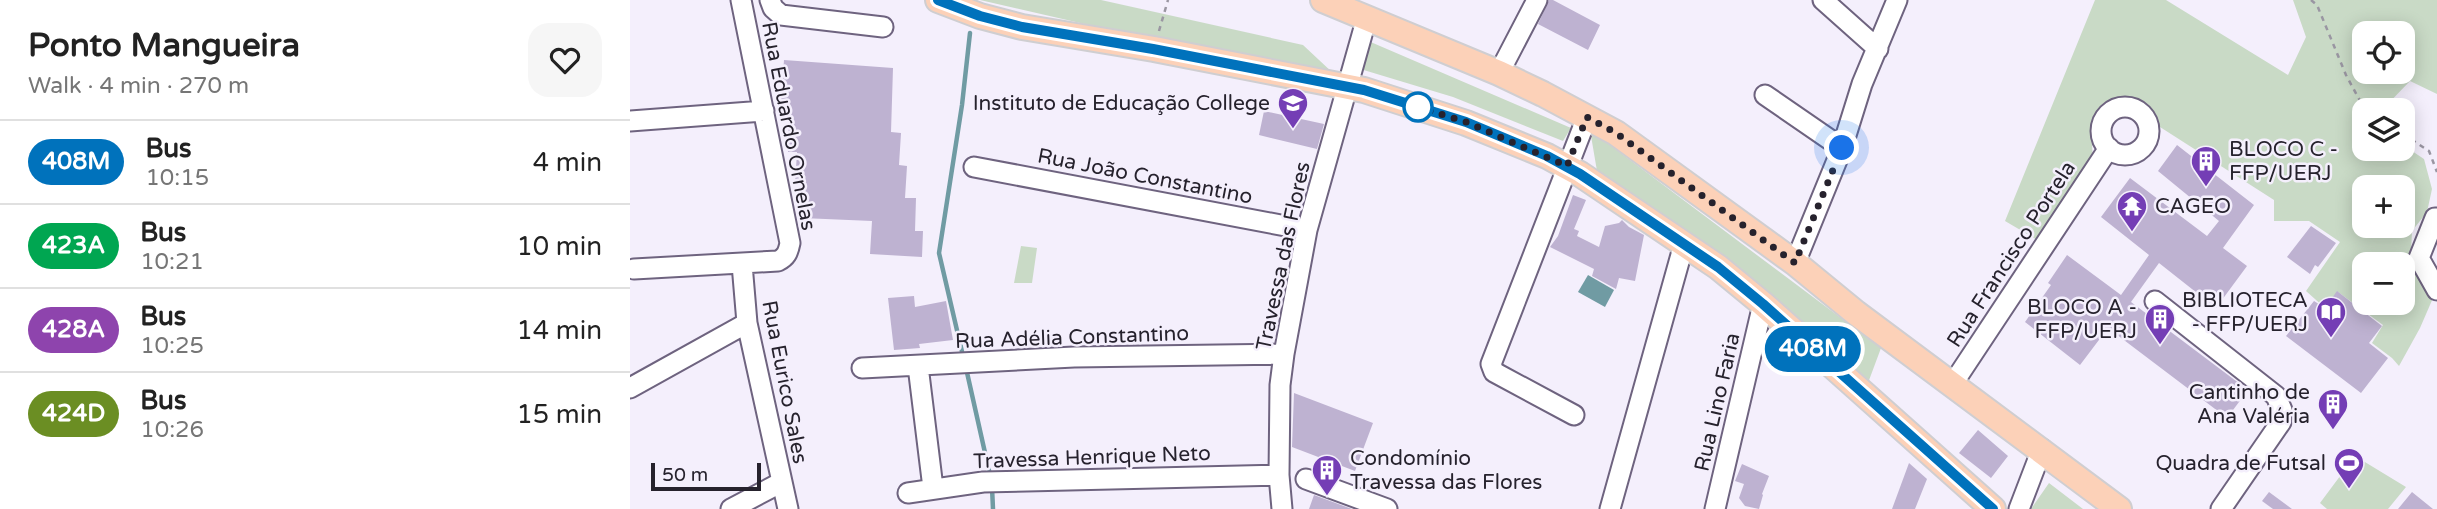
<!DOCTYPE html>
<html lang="en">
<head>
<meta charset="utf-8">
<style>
  :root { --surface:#fff; --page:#f6f6f6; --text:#222; --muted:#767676; --line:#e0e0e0 }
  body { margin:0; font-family:"Varela Round",sans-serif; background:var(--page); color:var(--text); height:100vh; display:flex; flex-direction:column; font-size:26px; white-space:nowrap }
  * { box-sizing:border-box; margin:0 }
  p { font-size:23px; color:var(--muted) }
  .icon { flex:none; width:38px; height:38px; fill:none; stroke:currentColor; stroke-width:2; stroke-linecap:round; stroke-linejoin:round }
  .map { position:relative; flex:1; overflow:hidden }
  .drawer { display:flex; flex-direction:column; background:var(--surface); width:630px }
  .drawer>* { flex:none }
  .badge { padding:0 14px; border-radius:23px; font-size:24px; line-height:46px }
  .buttons { position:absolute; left:1722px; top:21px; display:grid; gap:14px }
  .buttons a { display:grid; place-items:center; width:63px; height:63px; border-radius:14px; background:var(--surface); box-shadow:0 4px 18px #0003; font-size:35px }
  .scale { position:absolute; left:21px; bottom:18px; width:110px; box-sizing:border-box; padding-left:7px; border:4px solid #26222d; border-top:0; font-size:19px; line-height:24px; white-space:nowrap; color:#26222d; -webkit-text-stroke:5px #f4effc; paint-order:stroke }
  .you { position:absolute; width:35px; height:35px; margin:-18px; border:5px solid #fff; border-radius:50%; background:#1a73e8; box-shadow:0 0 0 10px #1a73e833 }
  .map>.badge { position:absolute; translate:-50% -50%; box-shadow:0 0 0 4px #fff }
  .round { display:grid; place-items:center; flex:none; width:74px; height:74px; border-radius:21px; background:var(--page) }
  .head { display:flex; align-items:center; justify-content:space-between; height:119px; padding:0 28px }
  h1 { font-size:33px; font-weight:700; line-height:52px }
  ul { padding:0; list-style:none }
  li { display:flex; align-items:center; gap:21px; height:84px; padding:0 28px; border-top:2px solid var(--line) }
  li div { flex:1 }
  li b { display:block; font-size:26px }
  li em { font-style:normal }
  li .badge { min-width:77px; font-weight:700; text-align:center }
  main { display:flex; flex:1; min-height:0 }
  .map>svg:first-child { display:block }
</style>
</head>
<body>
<main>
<section class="drawer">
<div class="head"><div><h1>Ponto Mangueira</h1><p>Walk · 4 min · 270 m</p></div><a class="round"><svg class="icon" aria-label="heart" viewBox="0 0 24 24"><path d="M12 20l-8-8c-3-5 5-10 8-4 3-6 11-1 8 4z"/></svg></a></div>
<ul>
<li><span class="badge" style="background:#0072bc;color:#fff">408M</span><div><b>Bus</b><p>10:15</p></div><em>4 min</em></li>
<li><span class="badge" style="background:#00a651;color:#fff">423A</span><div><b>Bus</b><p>10:21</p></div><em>10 min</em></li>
<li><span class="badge" style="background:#8e44ad;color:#fff">428A</span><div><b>Bus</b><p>10:25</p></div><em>14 min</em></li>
<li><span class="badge" style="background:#6b8e23;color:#fff">424D</span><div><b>Bus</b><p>10:26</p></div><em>15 min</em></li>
</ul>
</section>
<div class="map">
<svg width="1807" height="509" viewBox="0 0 1807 509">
  <rect width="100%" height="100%" fill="#f4effc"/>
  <path fill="#c9dac6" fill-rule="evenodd" d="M 350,0 L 471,0 L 673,45 L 704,74 L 511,37 Z
    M 1465,0 L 1536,0 L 1658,75 L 1676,37 L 1663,0 L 1807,0 L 1807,94 L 1780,81 L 1752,110 L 1734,110 L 1734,149 L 1773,149 L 1773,145 L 1794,159 L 1802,189 L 1797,212 L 1782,231 L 1781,254 L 1803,298 L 1790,328 L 1769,366 L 1762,358 L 1742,343 L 1753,325 L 1708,292 L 1695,308 L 1676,291 L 1710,242 L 1679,221 L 1644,221 L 1644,200 L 1530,127 L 1509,107 L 1485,102 L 1461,131 L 1463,160 L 1409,241 L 1375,221 ZM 1734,33 L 1773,33 L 1773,72 L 1734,72 ZM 1734,187 L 1773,187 L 1773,226 L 1734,226 ZM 1734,264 L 1773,264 L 1773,303 L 1734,303 Z
    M 736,40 L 941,128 L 933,141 L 823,97 L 727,68 Z
    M 960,130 L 1251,348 L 1238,383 L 967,171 Z
    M 391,246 L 407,248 L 402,283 L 384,283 Z
    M 1725,456 L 1776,487 L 1758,509 L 1697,509 L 1690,503 Z
    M 1419,483 L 1453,509 L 1401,509 Z"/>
  <path fill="#709ba3" d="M 958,275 L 984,290 L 975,307 L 948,292 Z"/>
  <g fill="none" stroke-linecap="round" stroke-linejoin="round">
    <path stroke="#709ba3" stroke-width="4.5" d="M 333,356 L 309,253 L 332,105 L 340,33
      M 336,368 L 360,475
      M 362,487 L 363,509"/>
  </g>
  <path fill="#beb2d1" d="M 919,0 L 923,0 L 970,25 L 958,50 L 908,24 Z
    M 154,60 L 263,68 L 261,132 L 271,133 L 269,165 L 277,166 L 275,198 L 286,198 L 285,231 L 293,231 L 292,257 L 240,254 L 242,221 L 172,218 L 174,185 L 165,185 L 167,152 L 158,152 L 159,117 L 150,117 Z
    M 634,111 L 694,124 L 687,149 L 629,135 Z
    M 1547,145 L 1624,205 L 1593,248 L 1617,266 L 1586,308 L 1529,263 L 1501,302 L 1618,390 L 1597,418 L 1478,328 L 1450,365 L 1395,322 L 1421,285 L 1418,283 L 1437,255 L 1491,295 L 1519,255 L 1471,217 L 1500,178 L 1577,236 L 1589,221 L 1528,171 Z
    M 943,195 L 956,200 L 944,229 L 949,231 L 947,236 L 969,247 L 975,226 L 989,223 L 992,220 L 999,227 L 1014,235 L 1005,281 L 989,278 L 986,289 L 962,276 L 964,269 L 920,247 L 928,236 Z
    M 1681,226 L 1706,243 L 1688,267 L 1685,265 L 1680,274 L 1657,257 Z
    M 1707,291 L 1752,326 L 1739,343 L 1758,358 L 1731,393 L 1656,336 L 1684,301 L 1695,308 Z
    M 284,296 L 285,307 L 316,301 L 323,340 L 289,344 L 290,348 L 264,350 L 258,298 Z
    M 664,393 L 743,423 L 725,471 L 662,447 Z
    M 1348,430 L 1378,456 L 1361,478 L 1329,453 Z
    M 1279,463 L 1297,479 L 1285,509 L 1262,509 Z
    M 1112,464 L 1139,476 L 1132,494 L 1133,495 L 1129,509 L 1115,506 L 1109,498 L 1114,484 L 1105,481 Z
    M 1639,492 L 1662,509 L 1643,509 L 1632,501 Z
    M 1782,492 L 1803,509 L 1768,509 Z
    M 684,495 L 722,509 L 679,509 Z"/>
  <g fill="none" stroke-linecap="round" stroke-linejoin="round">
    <g stroke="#6e637f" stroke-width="23">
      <path id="minor" d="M 140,0 L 143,8 L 151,15 L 253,27
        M 1193,0 L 1248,49
        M 869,73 L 907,0
        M 1135,95 L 1212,148
        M1471 131a24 24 0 1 1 48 0a24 24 0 1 1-48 0Z
        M 0,121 L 134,111
        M 344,167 L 677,230
        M 1807,218 L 1805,218 L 1789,258 L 1807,290
        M 1165,263 L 1212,148 L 1232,84 L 1267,0
        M 112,264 L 117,323 L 158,509
        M 4,269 L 148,261 C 156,257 158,253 160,243 L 111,0
        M 1525,301 L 1646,396 L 1652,410 L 1651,422 L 1591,509
        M 288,366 L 303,488
        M 232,368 L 444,357 L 654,354
        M 1322,385 L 1479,148
        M 0,388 L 117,323
        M 944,415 L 864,372 L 861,364 L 957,117
        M 676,479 L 757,509
        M 278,493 L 353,482 L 649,475
        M 101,509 L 152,482
        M 652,509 L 649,475 L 650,385 L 654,354 L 677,230 L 737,17
        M 980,509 L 1054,244
        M 1085,509 L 1133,304
        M 1389,509 L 1412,449"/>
    </g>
    <g stroke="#cfced1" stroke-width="28">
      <path id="major" d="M 308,0 L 350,16 L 392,27 L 524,49 L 734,90 L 836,123 L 917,156 L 950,174 L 1088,267 L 1133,304 L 1363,509
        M 693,0 L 869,73 L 913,94 L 986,133 L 1165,263 L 1226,313 L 1489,509"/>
    </g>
    <path stroke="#9a96a2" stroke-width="2.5" stroke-dasharray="5 5" stroke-linecap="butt" d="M 1681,0 L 1687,5 L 1716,75 L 1735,110
      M 529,31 L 538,0
      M 1773,134 L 1799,151 L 1807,172"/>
    <use href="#minor" stroke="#fff" stroke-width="19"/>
    <use href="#major" stroke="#fcd1b8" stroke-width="24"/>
  </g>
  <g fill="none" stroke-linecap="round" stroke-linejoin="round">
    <g stroke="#fff" stroke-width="16">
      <path id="line" d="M 308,0 L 350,16 L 392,27 L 523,49 L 734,90 L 836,122 L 917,156 L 950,174 L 1088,267 L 1133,304 L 1363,509"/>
    </g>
    <use href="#line" stroke="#0072bc" stroke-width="10"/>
    <path stroke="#26222d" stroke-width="7" stroke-dasharray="0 12.6" d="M 788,107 L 836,122 L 937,166 L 957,117 L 986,133 L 1165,263 L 1212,148"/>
  </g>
  <defs>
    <g id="school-pin" transform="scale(1.575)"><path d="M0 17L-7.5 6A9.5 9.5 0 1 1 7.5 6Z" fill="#743eb5" stroke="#f4effc"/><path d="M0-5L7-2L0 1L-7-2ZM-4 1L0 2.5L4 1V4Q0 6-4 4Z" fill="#fff"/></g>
    <g id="building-pin" transform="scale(1.575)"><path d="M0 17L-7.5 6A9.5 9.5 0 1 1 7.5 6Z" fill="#743eb5" stroke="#f4effc"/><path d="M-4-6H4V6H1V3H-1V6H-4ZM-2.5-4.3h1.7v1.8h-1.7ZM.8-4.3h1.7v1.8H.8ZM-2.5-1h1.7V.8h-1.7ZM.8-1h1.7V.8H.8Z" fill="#fff"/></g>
    <g id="temple-pin" transform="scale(1.575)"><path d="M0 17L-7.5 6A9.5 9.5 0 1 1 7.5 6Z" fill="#743eb5" stroke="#f4effc"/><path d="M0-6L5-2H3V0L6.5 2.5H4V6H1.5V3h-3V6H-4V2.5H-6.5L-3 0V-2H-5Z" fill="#fff"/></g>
    <g id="library-pin" transform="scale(1.575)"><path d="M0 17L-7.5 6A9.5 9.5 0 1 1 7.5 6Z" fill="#743eb5" stroke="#f4effc"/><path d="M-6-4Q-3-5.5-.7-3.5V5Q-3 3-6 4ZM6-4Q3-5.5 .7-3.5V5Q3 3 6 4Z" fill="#fff"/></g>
    <g id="stadium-pin" transform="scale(1.575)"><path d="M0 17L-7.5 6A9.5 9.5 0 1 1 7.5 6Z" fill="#743eb5" stroke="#f4effc"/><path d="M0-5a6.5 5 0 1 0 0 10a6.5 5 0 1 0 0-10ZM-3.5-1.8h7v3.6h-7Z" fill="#fff"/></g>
  </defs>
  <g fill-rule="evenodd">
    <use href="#school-pin" x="663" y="103"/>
    <use href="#building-pin" x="1576" y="161"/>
    <use href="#temple-pin" x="1502" y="206"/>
    <use href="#library-pin" x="1701" y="312"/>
    <use href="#building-pin" x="1530" y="319"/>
    <use href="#building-pin" x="1703" y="404"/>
    <use href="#stadium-pin" x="1719" y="463"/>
    <use href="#building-pin" x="697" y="470"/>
  </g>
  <circle fill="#fff" stroke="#0072bc" stroke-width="3.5" cx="788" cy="107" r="14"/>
  <g text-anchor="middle" stroke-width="5" stroke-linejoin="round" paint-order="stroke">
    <g font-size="21" fill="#26222d" stroke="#f4effc" text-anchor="end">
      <text x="640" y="110">Instituto de Educação College</text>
      <text x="1599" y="156" text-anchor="start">BLOCO C -<tspan x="1599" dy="24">FFP/UERJ</tspan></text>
      <text x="1525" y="213" text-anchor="start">CAGEO</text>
      <text x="1678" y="307">BIBLIOTECA<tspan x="1678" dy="24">- FFP/UERJ</tspan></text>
      <text x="1507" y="314">BLOCO A -<tspan x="1507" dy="24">FFP/UERJ</tspan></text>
      <text x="1680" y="399">Cantinho de<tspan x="1680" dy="24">Ana Valéria</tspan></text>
      <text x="720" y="465" text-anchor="start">Condomínio<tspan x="720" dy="24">Travessa das Flores</tspan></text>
      <text x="1696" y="470">Quadra de Futsal</text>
    </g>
    <g font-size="21" fill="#26222d" stroke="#f4effc">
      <text transform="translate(159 126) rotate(79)" y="7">Rua Eduardo Ornelas</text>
      <text transform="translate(515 176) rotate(11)" y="7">Rua João Constantino</text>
      <text transform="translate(1381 254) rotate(-57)" y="7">Rua Francisco Portela</text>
      <text transform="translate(653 256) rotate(-78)" y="7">Travessa das Flores</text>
      <text transform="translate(442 337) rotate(-2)" y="7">Rua Adélia Constantino</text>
      <text transform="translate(155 382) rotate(79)" y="7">Rua Eurico Sales</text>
      <text transform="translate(1087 402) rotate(-77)" y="7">Rua Lino Faria</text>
      <text transform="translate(462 457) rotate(-2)" y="7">Travessa Henrique Neto</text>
    </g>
  </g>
</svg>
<div class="buttons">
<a><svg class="icon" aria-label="locate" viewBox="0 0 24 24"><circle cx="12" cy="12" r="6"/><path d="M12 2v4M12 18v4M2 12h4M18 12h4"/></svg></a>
<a><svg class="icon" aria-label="layers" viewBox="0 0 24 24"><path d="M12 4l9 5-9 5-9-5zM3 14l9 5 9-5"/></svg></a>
<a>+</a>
<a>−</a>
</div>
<div class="scale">50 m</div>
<div class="you" style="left:1212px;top:148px"></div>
<b class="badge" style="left:1183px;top:349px;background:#0072bc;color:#fff">408M</b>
</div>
</main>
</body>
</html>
